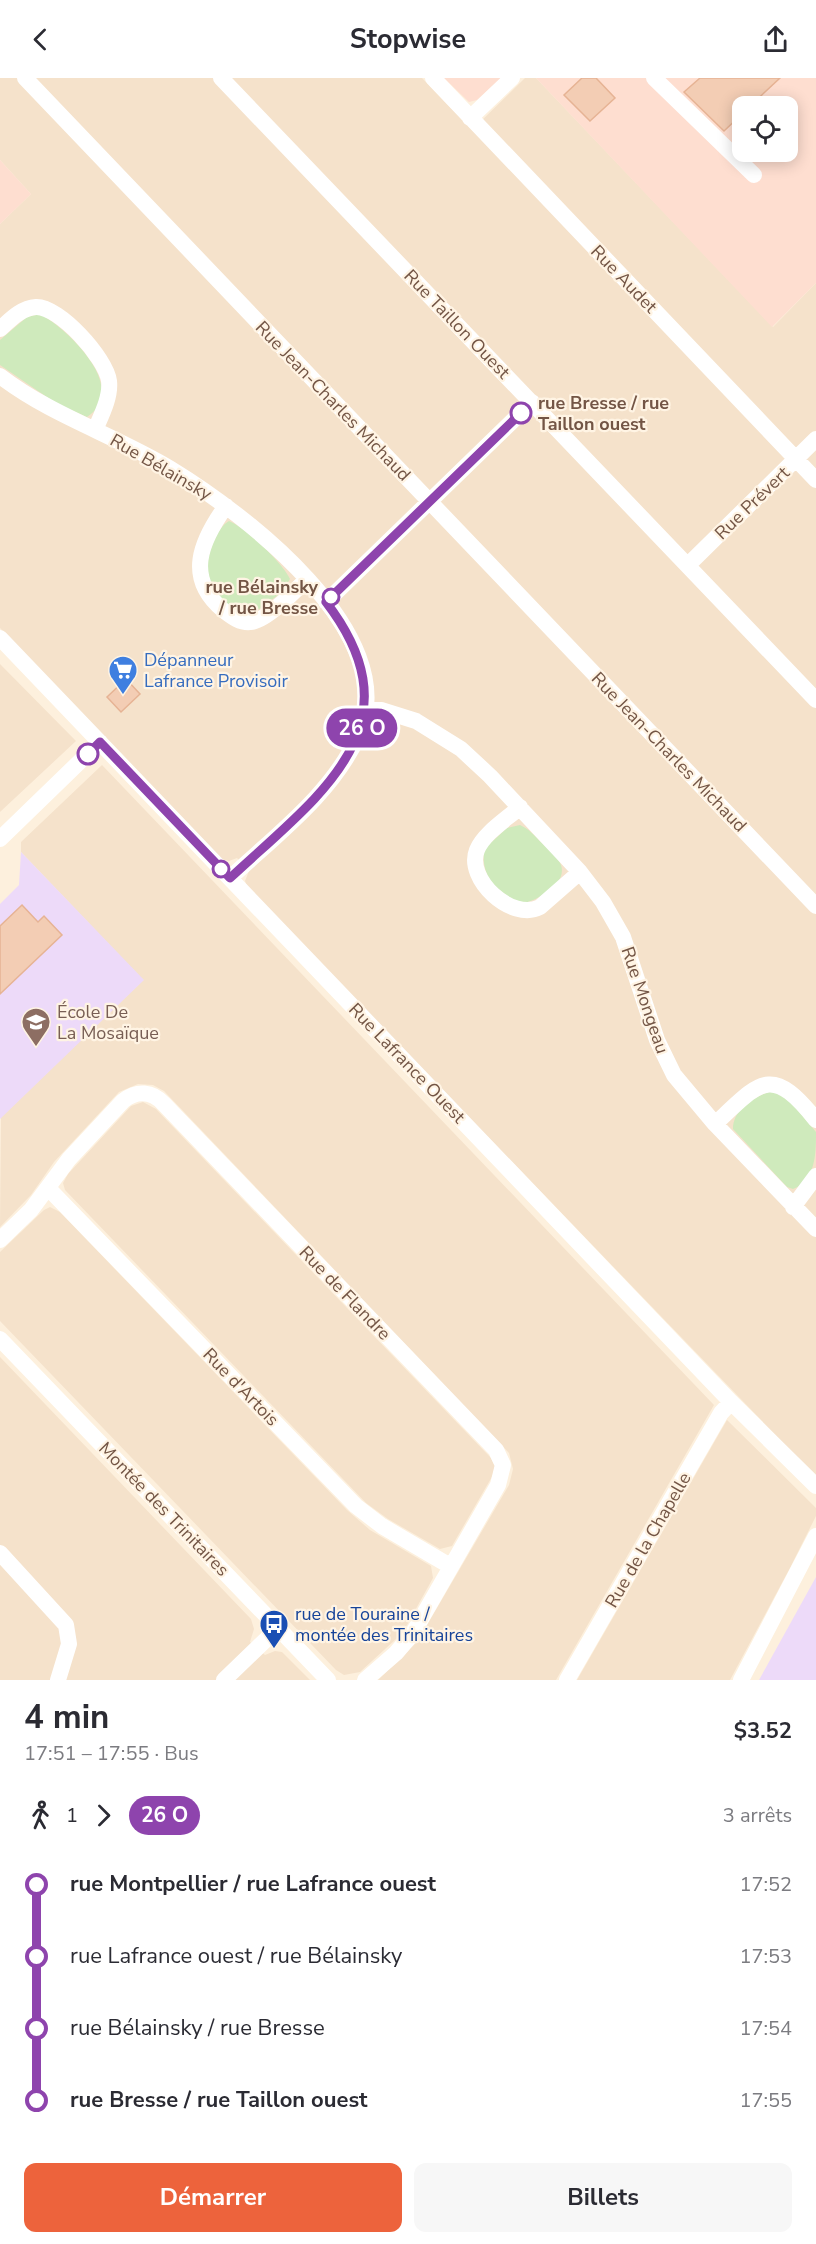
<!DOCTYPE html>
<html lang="fr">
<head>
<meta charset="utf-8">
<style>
  :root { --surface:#fff; --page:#f7f7f7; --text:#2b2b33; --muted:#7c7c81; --accent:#ed633c }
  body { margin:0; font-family:"Nunito Sans",sans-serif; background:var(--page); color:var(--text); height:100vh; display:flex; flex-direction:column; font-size:22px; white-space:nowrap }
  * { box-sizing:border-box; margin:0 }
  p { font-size:20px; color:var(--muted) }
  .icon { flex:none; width:33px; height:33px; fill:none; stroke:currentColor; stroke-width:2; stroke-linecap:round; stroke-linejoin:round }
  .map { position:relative; height:1602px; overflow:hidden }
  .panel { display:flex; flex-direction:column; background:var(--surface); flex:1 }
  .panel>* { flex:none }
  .badge { padding:0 12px; border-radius:20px; font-size:21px; line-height:39px }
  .controls { position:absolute; left:732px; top:18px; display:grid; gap:12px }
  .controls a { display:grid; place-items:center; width:66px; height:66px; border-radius:12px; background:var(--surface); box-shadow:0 3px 15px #0003; font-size:30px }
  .map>.badge { position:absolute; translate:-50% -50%; box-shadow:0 0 0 3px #fff }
  .legs { display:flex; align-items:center; gap:9px; height:66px; padding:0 24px; font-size:20px }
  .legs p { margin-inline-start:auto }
  .headline { display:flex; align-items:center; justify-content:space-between; height:102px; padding:0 24px }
  h1 { font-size:33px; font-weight:700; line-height:45px }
  .action { display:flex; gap:12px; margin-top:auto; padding:12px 24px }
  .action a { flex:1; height:69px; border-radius:12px; background:var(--accent); color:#fff; font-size:24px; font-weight:700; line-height:69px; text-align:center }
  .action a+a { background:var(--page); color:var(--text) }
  ul { padding:0 24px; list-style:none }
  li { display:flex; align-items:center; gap:21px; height:72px; font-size:22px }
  li i { display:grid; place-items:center; width:9px; height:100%; margin:0 8px; background:currentColor }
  li i::after { content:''; width:15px; height:15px; margin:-8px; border:4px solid; border-radius:50%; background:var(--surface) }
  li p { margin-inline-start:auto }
  li:first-child i { background:linear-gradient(#0000 50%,currentColor 0) }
  li:last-child i { background:linear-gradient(currentColor 50%,#0000 0) }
  header { display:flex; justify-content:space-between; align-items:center; height:78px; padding:0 24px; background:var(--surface); font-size:27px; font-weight:700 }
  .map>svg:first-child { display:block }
</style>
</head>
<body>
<header><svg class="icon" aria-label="back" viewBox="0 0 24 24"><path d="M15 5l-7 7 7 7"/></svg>Stopwise<svg class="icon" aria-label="share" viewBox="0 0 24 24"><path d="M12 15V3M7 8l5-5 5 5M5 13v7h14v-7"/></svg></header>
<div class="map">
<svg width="816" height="1602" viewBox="0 0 816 1602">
  <rect width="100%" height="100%" fill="#fdf0dd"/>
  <path fill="#f5e2cb" d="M 0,0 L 422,0 L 472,52 L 525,0 L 536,0 L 773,249 L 816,205 L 816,1399 L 248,810 L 245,803 L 249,793 L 237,780 L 229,783 L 221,781 L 0,550 L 0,146 L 31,116 L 0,82 Z
    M 0,586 L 76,663 L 0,734 Z
    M 102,687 L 714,1327 L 556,1602 L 378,1602 L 417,1564 L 509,1407 L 513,1391 L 509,1375 L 164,1013 L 153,1007 L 138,1006 L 119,1014 L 54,1084 L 31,1117 L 0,1149 L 1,1039 L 143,902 L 21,774 L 21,764 Z
    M 143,1024 L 156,1031 L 491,1380 L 495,1388 L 493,1397 L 452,1468 L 440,1471 L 388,1441 L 366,1425 L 65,1112 L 63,1105 L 68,1096 L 131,1028 Z
    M 50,1129 L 60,1134 L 347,1432 L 370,1452 L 431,1488 L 433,1500 L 407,1547 L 396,1561 L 360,1594 L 344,1597 L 336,1592 L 0,1243 L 0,1174 L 44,1132 Z
    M 0,1279 L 251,1541 L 254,1551 L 250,1564 L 265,1577 L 275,1573 L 282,1574 L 310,1602 L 0,1602 Z
    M 727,1342 L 816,1430 L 816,1438 L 791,1488 L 730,1602 L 577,1602 Z"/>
  <path fill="#feded0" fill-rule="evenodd" d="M 444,0 L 501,0 L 477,22 L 469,24 Z
    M 536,0 L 816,0 L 816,205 L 772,249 ZM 742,28 L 788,28 L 788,74 L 742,74 Z
    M 0,82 L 31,116 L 0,146 Z"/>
  <path fill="#eddaf9" d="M 21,774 L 144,902 L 0,1041 L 0,826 L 19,807 Z
    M 816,1499 L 816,1602 L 759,1602 Z"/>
  <path fill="#cfeabc" d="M 40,236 C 67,250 131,311 87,339 L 57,326 L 0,287 L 0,262 L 27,239 Z
    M 229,443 C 245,449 283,485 290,501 L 281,515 L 251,537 C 235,535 215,519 209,503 C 203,487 214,451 229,443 Z
    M 520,747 C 529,751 535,758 542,765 C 548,771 558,779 561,787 C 568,807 534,824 520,826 C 496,811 481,801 484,771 L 507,750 Z
    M 771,1013 L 787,1019 L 816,1054 C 816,1074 816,1103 793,1111 L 787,1109 L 733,1051 C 733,1031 754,1019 771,1013 Z"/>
  <path fill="#f3cdb4" stroke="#e6b394" stroke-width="1.5" d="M 582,0 L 596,0 L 615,20 L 590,43 L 564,17 Z
    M 700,0 L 780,0 L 750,28 L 742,28 L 742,36 L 724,53 L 684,14 Z
    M 126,601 L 140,616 L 121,634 L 107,619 Z
    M 22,827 L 38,844 L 44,838 L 62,857 L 0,916 L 0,848 Z"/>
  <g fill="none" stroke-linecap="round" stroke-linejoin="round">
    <path stroke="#fff" stroke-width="16" d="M 25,0 L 816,828
      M 221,0 L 816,622
      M 433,0 L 816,402
      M 654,0 L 754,97
      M 470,40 L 512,0
      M 0,251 C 10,242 21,230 36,229 C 59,228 106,280 109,303 C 111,319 101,338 95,352
      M 0,298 C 52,338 115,357 171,391 C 243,435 403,555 359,656 C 334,714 275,758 230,800
      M 226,428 C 200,464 185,500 223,532 C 232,539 241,546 252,544 C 268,541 294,514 306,502
      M 688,487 L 816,361
      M 326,524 L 532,324
      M 0,560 L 731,1324 L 816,1408
      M 366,631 L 381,632 L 416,643 L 461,671 L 490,698 L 580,794 L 603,824 L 623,859 L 657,962 L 674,997 L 715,1046 L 816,1151
      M 520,729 C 507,741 484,755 477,772 C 465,801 512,844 540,829 L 580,794
      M 0,761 L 100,664
      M 715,1046 C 760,1004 771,985 816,1042
      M 48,1110 L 356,1428 L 382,1448 L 450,1488
      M 793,1129 L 816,1098
      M 0,1162 L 31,1132 L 69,1081 L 123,1023 C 137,1012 152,1013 164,1026 L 496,1372 L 503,1387 L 498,1407 L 413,1555 L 396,1575 L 365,1602
      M 0,1261 L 328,1602
      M 0,1475 L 66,1547 L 69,1566 L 58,1602
      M 224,1602 L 278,1550
      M 567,1602 L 721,1335 L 731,1324
      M 741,1602 L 816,1458"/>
  </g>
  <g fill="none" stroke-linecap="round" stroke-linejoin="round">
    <g stroke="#fff" stroke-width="14">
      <path id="line-1" d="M 88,676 L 100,664 L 230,800 C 318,718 422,649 326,524 L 521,335"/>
    </g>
    <use href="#line-1" stroke="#8e44ad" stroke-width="9"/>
  </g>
  <defs>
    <g id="supermarket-pin" transform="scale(1.5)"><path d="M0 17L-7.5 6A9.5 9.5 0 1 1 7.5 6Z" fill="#3f7fe0" stroke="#fff4e4"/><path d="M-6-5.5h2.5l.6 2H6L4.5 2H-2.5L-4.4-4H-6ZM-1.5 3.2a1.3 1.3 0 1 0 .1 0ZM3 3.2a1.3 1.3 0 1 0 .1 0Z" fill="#fff"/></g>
    <g id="school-pin" transform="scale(1.5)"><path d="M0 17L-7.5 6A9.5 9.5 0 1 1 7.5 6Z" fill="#8d6e63" stroke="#fff4e4"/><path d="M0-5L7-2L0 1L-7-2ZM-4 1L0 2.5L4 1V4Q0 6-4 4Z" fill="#fff"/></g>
    <g id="bus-pin" transform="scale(1.5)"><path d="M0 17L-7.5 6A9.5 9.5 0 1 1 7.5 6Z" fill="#1a4fb4" stroke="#fff4e4"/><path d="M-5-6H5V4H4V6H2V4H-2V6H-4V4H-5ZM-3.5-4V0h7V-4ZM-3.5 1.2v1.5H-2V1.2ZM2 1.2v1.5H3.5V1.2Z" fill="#fff"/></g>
  </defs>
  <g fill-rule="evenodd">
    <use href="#supermarket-pin" x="123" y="592"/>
    <use href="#school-pin" x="36" y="944"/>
    <use href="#bus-pin" x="274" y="1546"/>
  </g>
  <g fill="#fff" stroke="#8e44ad" stroke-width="3">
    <circle cx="521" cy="335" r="10"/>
    <circle cx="331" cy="519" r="8"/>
    <circle cx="88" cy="676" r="10"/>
    <circle cx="221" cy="791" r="8"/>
  </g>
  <g text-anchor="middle" stroke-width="4.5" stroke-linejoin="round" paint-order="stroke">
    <g font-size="18" fill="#735545" stroke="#fff4e4">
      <text transform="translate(624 201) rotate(46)" y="6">Rue Audet</text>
      <text transform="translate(457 246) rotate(46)" y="6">Rue Taillon Ouest</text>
      <text transform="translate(333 323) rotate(46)" y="6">Rue Jean-Charles Michaud</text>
      <text transform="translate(161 389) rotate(30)" y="6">Rue Bélainsky</text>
      <text transform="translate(752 425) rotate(-44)" y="6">Rue Prévert</text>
      <text transform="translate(669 674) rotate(46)" y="6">Rue Jean-Charles Michaud</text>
      <text transform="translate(645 922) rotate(71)" y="6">Rue Mongeau</text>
      <text transform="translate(407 985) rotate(46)" y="6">Rue Lafrance Ouest</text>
      <text transform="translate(345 1215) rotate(46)" y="6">Rue de Flandre</text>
      <text transform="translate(241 1309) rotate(46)" y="6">Rue d'Artois</text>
      <text transform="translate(164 1431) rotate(46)" y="6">Montée des Trinitaires</text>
      <text transform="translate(648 1462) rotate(-60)" y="6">Rue de la Chapelle</text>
    </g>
    <g font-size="18" font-weight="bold" fill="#735545" stroke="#fff4e4" text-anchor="start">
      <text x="538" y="331">rue Bresse / rue<tspan x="538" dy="21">Taillon ouest</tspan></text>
      <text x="318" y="515" text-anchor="end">rue Bélainsky<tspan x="318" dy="21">/ rue Bresse</tspan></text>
    </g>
    <g font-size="18" fill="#366cbe" stroke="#fff4e4" text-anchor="start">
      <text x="144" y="588">Dépanneur<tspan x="144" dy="21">Lafrance Provisoir</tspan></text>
    </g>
    <g font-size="18" fill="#785e54" stroke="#fff4e4" text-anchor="start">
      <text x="57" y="940">École De<tspan x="57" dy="21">La Mosaïque</tspan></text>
    </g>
    <g font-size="18" fill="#164399" stroke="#fff4e4" text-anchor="start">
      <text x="295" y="1542">rue de Touraine /<tspan x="295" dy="21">montée des Trinitaires</tspan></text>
    </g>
  </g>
</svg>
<div class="controls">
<a><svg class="icon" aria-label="locate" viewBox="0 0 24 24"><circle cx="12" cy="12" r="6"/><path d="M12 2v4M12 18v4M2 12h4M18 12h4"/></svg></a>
</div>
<b class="badge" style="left:362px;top:650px;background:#8e44ad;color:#fff">26 O</b>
</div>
<section class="panel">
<div class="headline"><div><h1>4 min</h1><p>17:51 – 17:55 · Bus</p></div><b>$3.52</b></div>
<div class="legs"><svg class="icon" aria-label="walk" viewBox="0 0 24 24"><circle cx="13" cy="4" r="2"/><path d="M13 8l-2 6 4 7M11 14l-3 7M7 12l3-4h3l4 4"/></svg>1<svg class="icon" aria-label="forward" viewBox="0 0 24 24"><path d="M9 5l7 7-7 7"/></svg><b class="badge" style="background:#8e44ad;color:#fff">26 O</b><p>3 arrêts</p></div>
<ul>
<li><i style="color:#8e44ad"></i><b>rue Montpellier / rue Lafrance ouest</b><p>17:52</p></li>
<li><i style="color:#8e44ad"></i><span>rue Lafrance ouest / rue Bélainsky</span><p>17:53</p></li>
<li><i style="color:#8e44ad"></i><span>rue Bélainsky / rue Bresse</span><p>17:54</p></li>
<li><i style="color:#8e44ad"></i><b>rue Bresse / rue Taillon ouest</b><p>17:55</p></li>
</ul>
<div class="action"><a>Démarrer</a><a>Billets</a></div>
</section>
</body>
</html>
